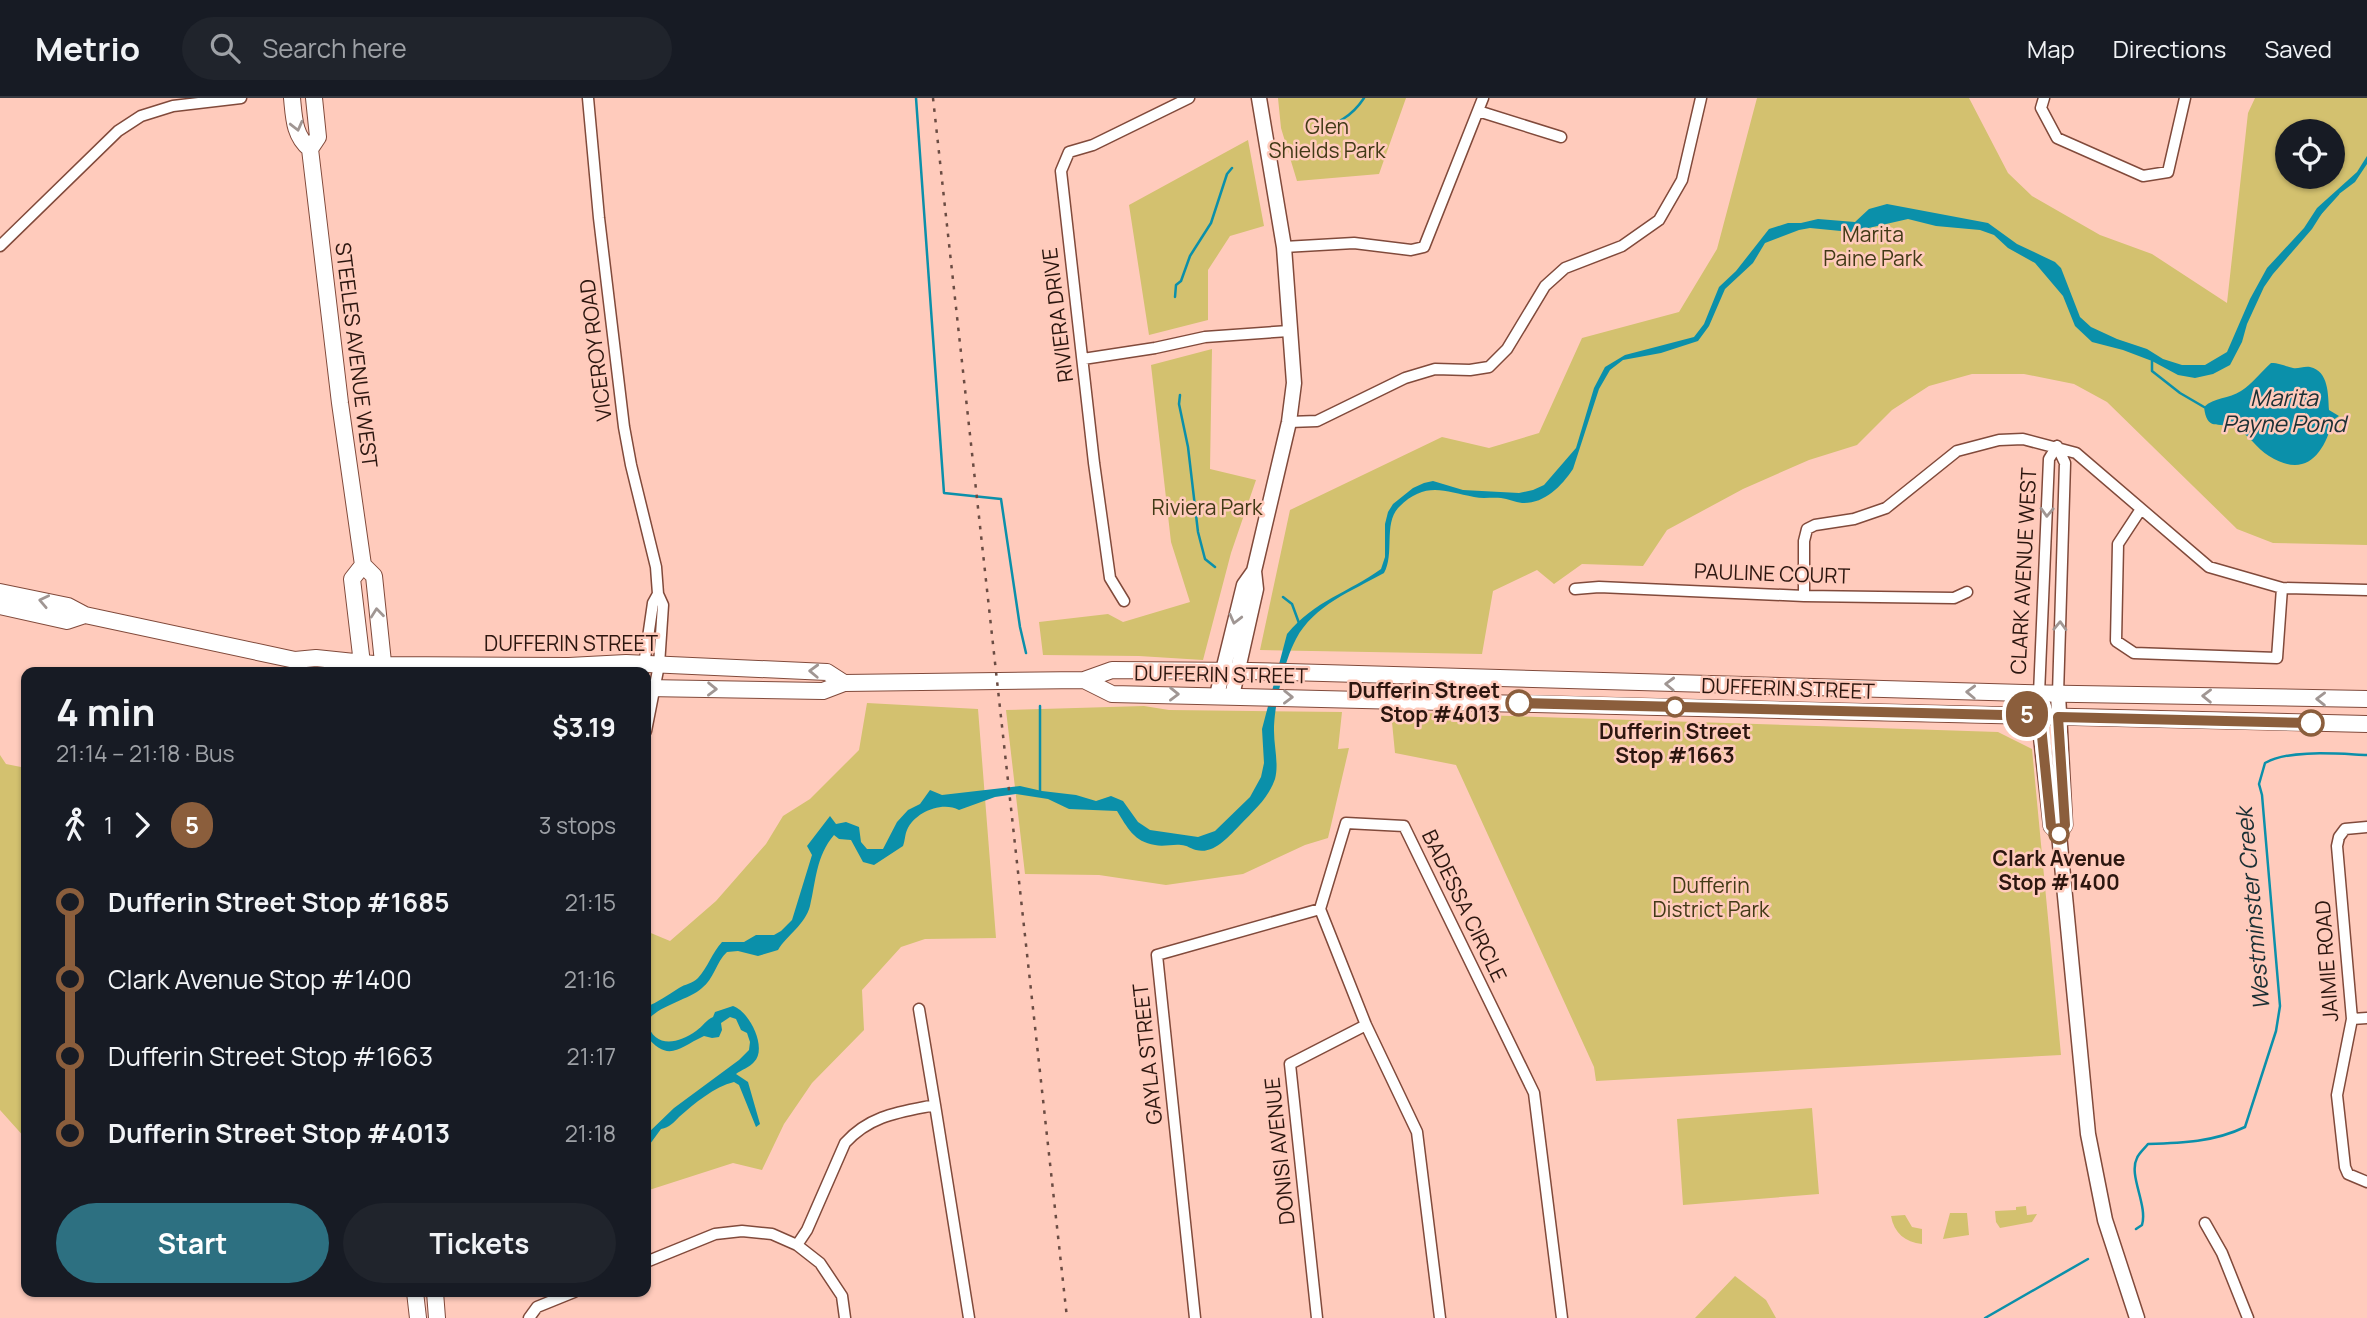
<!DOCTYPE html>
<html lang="en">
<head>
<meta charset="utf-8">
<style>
  :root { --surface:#171b24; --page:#20242c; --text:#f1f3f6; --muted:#9ea1a6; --line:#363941; --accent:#2d7081 }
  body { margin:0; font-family:Manrope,sans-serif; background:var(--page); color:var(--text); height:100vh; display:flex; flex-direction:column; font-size:26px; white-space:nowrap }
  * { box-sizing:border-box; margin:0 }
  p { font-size:23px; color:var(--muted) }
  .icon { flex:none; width:38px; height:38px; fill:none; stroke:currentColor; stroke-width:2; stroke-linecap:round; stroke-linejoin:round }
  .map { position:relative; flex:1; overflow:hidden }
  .details { position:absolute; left:21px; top:569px; width:630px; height:630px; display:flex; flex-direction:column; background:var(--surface); border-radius:14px; box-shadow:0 2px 5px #0004 }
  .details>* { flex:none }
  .badge { padding:0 14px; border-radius:23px; font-size:24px; line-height:46px }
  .controls { position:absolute; left:2275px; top:21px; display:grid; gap:14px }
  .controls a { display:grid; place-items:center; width:70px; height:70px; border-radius:50%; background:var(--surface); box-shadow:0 2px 5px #0004; font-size:35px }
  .map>.badge { position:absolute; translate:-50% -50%; box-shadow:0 0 0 4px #fff }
  .legs { display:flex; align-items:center; gap:10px; height:77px; padding:0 35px; font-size:23px }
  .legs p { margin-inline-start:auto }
  .headline { display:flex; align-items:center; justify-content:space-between; height:119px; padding:0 35px }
  h1 { font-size:38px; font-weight:700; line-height:52px }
  .primary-button { display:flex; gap:14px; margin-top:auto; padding:14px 35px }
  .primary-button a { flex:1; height:80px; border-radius:42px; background:var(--accent); color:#fff; font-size:28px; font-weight:700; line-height:80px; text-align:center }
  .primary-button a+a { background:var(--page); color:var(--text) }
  ul { padding:0 35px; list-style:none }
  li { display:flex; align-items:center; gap:24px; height:77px; font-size:26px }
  li i { display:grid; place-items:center; width:10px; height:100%; margin:0 9px; background:currentColor }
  li i::after { content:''; width:18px; height:18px; margin:-9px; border:5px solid; border-radius:50%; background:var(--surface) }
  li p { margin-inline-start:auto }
  li:first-child i { background:linear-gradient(#0000 50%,currentColor 0) }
  li:last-child i { background:linear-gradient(currentColor 50%,#0000 0) }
  header { display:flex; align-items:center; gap:42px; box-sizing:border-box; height:98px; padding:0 35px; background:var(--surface); border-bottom:2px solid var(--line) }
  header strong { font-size:33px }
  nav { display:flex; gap:38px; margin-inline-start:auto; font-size:24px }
  .search { width:490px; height:63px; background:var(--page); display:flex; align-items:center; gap:18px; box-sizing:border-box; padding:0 24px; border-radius:38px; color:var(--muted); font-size:26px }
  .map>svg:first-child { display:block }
</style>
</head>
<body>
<header>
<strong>Metrio</strong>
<div class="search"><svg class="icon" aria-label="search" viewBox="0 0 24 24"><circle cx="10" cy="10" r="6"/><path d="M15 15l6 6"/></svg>Search here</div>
<nav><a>Map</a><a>Directions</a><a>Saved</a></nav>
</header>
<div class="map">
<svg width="2367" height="1220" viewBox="0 0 2367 1220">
  <rect width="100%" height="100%" fill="#ffcbbc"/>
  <path fill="#d3c16f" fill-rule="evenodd" d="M 1278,0 L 1406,0 L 1379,76 L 1297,83 L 1281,30 Z
    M 1757,0 L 1969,0 L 2008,75 L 2032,98 L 2100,137 L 2152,156 L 2227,205 L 2248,15 L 2255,0 L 2367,0 L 2367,447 L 2273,445 L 2237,431 L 2107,304 L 2074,286 L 2024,276 L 1972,276 L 1929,288 L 1892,312 L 1857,347 L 1809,362 L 1743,391 L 1667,432 L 1643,468 L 1582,466 L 1554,486 L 1537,472 L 1493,493 L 1482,556 L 1260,552 L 1290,412 L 1442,339 L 1489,350 L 1539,335 L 1582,240 L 1679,214 L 1717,151 ZM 2287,33 L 2333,33 L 2333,79 L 2287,79 Z
    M 1248,42 L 1264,128 L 1230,138 L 1208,172 L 1208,222 L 1149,237 L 1129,107 Z
    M 1212,251 L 1210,371 L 1256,382 L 1231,455 L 1203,562 L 1139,558 L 1043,557 L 1039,524 L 1108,516 L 1123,524 L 1190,504 L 1171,444 L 1151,267 Z
    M 867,605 L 978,611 L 996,840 L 925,841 L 901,849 L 862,892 L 864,932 L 812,985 L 784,1026 L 762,1072 L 733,1065 L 646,1093 L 646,833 L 670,843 L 716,803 L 766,746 L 783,718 L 810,701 L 859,652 Z
    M 1144,608 L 1169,612 L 1342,614 L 1338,651 L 1349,650 L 1328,740 L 1305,747 L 1243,776 L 1166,787 L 1099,777 L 1025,776 L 1006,612 Z
    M 1391,614 L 1998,634 L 2032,651 L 2061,957 L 1596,983 L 1594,969 L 1456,667 L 1395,655 Z
    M 0,657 L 6,666 L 26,670 L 26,1041 L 0,1012 Z
    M 1812,1010 L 1819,1096 L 1683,1107 L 1677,1021 Z
    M 2026,1108 L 2027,1117 L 2037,1116 L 2032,1124 L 2000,1130 L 1996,1124 L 1995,1113 L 2016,1112 L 2016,1109 Z
    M 1950,1115 L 1967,1115 L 1969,1137 L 1943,1141 Z
    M 1905,1117 L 1912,1129 L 1922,1131 L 1922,1146 C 1905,1144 1894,1135 1891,1118 Z
    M 1735,1178 L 1766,1202 L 1776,1220 L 1695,1220 Z"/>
  <path fill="#0b90aa" d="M 2367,58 L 2367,66 L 2355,84 L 2335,99 L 2324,112 L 2312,131 L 2273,176 L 2264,189 L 2247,226 L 2242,244 L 2230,267 L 2213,276 L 2195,280 L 2178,277 L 2152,263 L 2123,252 L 2092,244 L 2075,228 L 2063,198 L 2035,165 L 2008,150 L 1994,137 L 1980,132 L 1936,128 L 1908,121 L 1851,134 L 1810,130 L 1799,132 L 1765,145 L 1753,165 L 1725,191 L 1709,228 L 1698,243 L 1661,255 L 1623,262 L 1610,272 L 1599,291 L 1573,371 C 1561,389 1544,406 1522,405 C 1515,404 1508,401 1501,400 C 1492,399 1483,401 1474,399 C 1444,393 1425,383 1399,409 C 1383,425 1395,456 1384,475 C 1352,493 1314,507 1296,541 C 1284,563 1274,608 1274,633 C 1274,649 1279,666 1275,681 C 1268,701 1254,712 1240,727 C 1229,738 1214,757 1196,752 C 1191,751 1187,747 1181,747 C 1173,746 1163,749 1155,747 C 1134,744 1127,729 1117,713 L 1069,711 L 1048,701 L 1016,696 L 995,699 L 959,712 C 942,703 915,714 907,732 C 905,736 905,743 903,748 L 874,767 L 863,764 L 851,742 L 839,741 L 834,737 C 816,758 816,783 810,808 C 805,827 787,837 778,852 L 758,858 L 738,853 L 727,854 C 716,864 714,881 702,890 C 689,902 656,908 647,924 C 654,951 678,946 696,933 C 703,928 706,922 713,919 L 715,914 L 733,908 C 749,913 768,950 754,964 C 750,969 741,972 736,976 L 748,984 L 760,1026 L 756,1029 L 739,987 L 734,984 C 714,989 695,1005 679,1019 C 673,1025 670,1029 661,1031 L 650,1046 L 646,1059 L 646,1037 L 674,1010 L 739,962 L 749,952 L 750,944 L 747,935 L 741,932 L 736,921 L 730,919 L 721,925 L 722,932 L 719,939 L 712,940 L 704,938 C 678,950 669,965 646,938 L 646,909 C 658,904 668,897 679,890 C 685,886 692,886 698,880 C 708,869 712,855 722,844 L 744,844 L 756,837 L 774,837 L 781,833 L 792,822 L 812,757 L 807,748 L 830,718 L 836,726 L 846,724 L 859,729 L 861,744 L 867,751 L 883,751 L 897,724 L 908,712 L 920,706 L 930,692 L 942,697 L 1020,688 L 1042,693 L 1076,697 L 1096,703 L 1111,698 L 1123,703 L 1138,724 L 1150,732 L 1198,739 L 1215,733 L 1250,699 L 1261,679 L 1264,665 L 1262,631 L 1287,536 C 1315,502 1348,495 1381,471 L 1385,459 L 1385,426 L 1388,414 L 1393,406 L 1413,390 L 1424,385 L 1433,383 L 1463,392 L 1519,395 L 1533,392 L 1544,387 L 1576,350 L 1594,290 L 1605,269 L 1625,257 L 1694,239 L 1704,226 L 1719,189 L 1736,173 L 1769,131 L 1788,125 L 1801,125 L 1818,121 L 1855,124 L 1869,111 L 1887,106 L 1988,125 L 2017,146 L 2055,164 L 2061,170 L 2080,219 L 2091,229 L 2117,241 L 2147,251 L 2163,261 L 2182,267 L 2205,267 L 2227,254 L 2250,201 L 2267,170 L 2304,130 L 2317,110 L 2357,74 Z
    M 2271,265 C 2280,265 2284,268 2293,270 C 2298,271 2304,268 2310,269 C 2329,273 2328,297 2329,312 L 2339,318 L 2333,322 C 2324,356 2306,381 2269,358 C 2257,351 2248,335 2235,330 C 2217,323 2207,334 2204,309 C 2214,299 2229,301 2241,293 C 2252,286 2261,274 2271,265 Z"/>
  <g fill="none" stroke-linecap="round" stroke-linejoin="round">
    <path stroke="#0b90aa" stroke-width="2.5" d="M 916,0 L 944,395 L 1001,401 L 1020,529 L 1026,555
      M 1314,35 C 1335,26 1351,20 1364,0
      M 2319,117 L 2338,96
      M 1175,199 L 1176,187 L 1181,183 L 1190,158 L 1211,125 L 1227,76 L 1232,70
      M 2152,263 L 2152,273 L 2180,295 L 2204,309
      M 1180,297 L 1179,306 L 1188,349 L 1198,434 L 1205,461 L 1215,469
      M 1283,499 L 1292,506 L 1299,525
      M 1040,608 L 1040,695
      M 2136,1131 L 2142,1127 C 2148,1107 2128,1077 2137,1060 C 2139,1055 2145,1050 2148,1046 C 2182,1045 2214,1044 2245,1029 L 2276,933 L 2280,908 L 2262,697 L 2259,686 L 2265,665 C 2289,651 2340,656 2367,657
      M 1985,1220 L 2088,1161"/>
    <g stroke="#814a3b" stroke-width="13">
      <path id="minor" d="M 588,0 L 599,120 L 624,329 L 631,367 L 656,469 L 658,496 L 663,507 L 659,567 L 646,633
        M 2044,0 L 2041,10 L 2057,40 L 2143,78 L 2168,74 L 2185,0
        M 1478,13 L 1561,39
        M 0,148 L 118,33 L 141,18 L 173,8 L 241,0
        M 1284,149 L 1354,145 L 1411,152 L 1424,149 L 1483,0
        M 1083,261 L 1155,250 L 1205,239 L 1289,233
        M 1289,324 L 1317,323 L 1405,280 L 1435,271 L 1470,272 L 1489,269 L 1507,251 L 1545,188 L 1565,170 L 1622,148 L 1659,122 L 1682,82 L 1701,0
        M 2057,348 L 2065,365 L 2058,596
        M 2141,411 L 2118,446 L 2116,543 L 2134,555 L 2277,560 L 2282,490
        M 1575,491 L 1599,489 L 1804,498 L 1954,500 L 1967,494
        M 1804,498 L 1804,443 L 1807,431 L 1815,427 L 1854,421 L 1886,410 L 1957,353 L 1999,342 L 2023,341 L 2076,355 L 2209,469 L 2282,490 L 2367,492
        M 1124,503 L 1110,480 L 1094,365 L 1061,73 L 1069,54 L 1093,47 L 1189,0
        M 643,574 L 653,505 L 658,496
        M 2039,596 L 2049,361 L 2057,348
        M 2367,729 L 2345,731 L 2339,739 L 2337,748 L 2352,921 L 2337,997 L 2345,1069 L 2348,1076 L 2367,1084
        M 919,911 L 935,1007
        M 2352,921 L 2367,920
        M 2205,1125 L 2222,1155 L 2248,1220
        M 797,1147 L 807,1132 L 845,1045 C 870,1017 900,1014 935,1007 L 969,1220
        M 646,1164 L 715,1136 L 742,1133 L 772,1136 L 797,1147 L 820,1165 L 842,1198 L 845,1220
        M 529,1220 L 537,1209 L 574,1194
        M 1195,1220 L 1157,857 L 1320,811
        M 1317,1220 L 1290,966 L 1366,927
        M 1440,1220 L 1417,1034 L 1366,927 L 1320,811 L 1346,725 L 1404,728 L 1534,995 L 1562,1220"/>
    </g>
    <g stroke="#814a3b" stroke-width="17">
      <path id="tertiary" d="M 2039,596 L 2041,639 L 2051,728 L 2059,736
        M 2058,596 L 2065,727 L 2059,736 L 2088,1036 L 2105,1122 L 2137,1220
        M 1217,597 L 1244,487 L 1254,473
        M 1232,598 L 1256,491 L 1254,473 L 1289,324 L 1294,285 L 1284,149 L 1259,0"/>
    </g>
    <g stroke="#814a3b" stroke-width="18">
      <path id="secondary" d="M 292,0 C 294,20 294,38 310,51
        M 314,0 L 318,39 L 310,51 L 340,305 L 363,467 L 374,478 L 384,574
        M 0,494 L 68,508 L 85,517 L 295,562 L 316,560 L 383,567 L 569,568 L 626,565 L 827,574 L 844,585
        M 0,508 L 67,523 L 85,517
        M 363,574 L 352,481 L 363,467
        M 1084,582 L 1112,596 L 2367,626
        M 646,590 L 823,593 L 844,585 L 1084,582 L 1112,572 L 1250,573 L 2024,595 L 2367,601
        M 415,1194 L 418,1220
        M 435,1194 L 437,1220"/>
    </g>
    <use href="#minor" stroke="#fff" stroke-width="10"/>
    <use href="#tertiary" stroke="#fff" stroke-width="14"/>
    <use href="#secondary" stroke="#fff" stroke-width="16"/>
    <path stroke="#6b4c43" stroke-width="2.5" stroke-dasharray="3.5 7" stroke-linecap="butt" d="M 933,0 L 1067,1220"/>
  </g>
  <defs><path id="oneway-chevron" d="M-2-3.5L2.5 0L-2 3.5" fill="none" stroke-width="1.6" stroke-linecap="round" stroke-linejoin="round" transform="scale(1.75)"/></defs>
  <g stroke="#a09693">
    <use href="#oneway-chevron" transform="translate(297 28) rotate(76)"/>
    <use href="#oneway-chevron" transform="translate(2047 414) rotate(92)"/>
    <use href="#oneway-chevron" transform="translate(44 503) rotate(-168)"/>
    <use href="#oneway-chevron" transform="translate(377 515) rotate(-96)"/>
    <use href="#oneway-chevron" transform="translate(1235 521) rotate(104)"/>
    <use href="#oneway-chevron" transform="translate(2060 528) rotate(-88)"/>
    <use href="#oneway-chevron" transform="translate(814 573) rotate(-178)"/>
    <use href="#oneway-chevron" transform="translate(1670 586) rotate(-178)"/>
    <use href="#oneway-chevron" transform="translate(712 591) rotate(1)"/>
    <use href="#oneway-chevron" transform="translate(1971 594) rotate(-178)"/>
    <use href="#oneway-chevron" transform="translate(1174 596) rotate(1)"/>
    <use href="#oneway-chevron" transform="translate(2207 598) rotate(-179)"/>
    <use href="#oneway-chevron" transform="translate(1288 599) rotate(1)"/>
    <use href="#oneway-chevron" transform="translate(2321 601) rotate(-179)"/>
  </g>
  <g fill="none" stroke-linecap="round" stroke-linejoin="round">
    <g stroke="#fff" stroke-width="16">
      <path id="line-1" d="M 1519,605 L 2040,618 L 2051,728 L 2059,736 L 2065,727 L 2058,619 L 2311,625"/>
    </g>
    <use href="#line-1" stroke="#8b5e3c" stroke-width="10"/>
  </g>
  <g fill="#fff" stroke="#8b5e3c" stroke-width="3.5">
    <circle cx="1519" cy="605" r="12"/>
    <circle cx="1675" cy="609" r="9"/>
    <circle cx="2311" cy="625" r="12"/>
    <circle cx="2059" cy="736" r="9"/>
  </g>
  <g text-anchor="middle" stroke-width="5" stroke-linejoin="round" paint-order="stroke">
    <g font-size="21" fill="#423a16" stroke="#ffcbbc">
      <text x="1327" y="36">Glen<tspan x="1327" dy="24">Shields Park</tspan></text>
      <text x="1873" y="144">Marita<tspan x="1873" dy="24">Paine Park</tspan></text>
      <text x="1207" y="417">Riviera Park</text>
      <text x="1711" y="795">Dufferin<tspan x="1711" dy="24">District Park</tspan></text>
    </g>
    <g font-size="21" fill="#2c160f" stroke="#ffcbbc">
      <text transform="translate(1058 217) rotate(-97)" y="7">RIVIERA DRIVE</text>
      <text transform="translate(596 252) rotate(-97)" y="7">VICEROY ROAD</text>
      <text transform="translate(356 257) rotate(83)" y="7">STEELES AVENUE WEST</text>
      <text transform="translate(2024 473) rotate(-87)" y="7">CLARK AVENUE WEST</text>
      <text transform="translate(1772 476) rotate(2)" y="7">PAULINE COURT</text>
      <text x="571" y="553">DUFFERIN STREET</text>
      <text transform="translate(1221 577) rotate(1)" y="7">DUFFERIN STREET</text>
      <text transform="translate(1788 591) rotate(2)" y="7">DUFFERIN STREET</text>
      <text transform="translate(1464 808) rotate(64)" y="7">BADESSA CIRCLE</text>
      <text transform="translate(2327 863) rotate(-94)" y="7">JAIMIE ROAD</text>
      <text transform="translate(1148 956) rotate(-96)" y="7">GAYLA STREET</text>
      <text transform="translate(1280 1053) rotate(-96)" y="7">DONISI AVENUE</text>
    </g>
    <g font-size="21" font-weight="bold" fill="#2c160f" stroke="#ffcbbc">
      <text x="1500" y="600" text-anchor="end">Dufferin Street<tspan x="1500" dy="24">Stop #4013</tspan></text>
      <text x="1675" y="641">Dufferin Street<tspan x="1675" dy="24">Stop #1663</tspan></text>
      <text x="2059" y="768">Clark Avenue<tspan x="2059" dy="24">Stop #1400</tspan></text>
    </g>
    <g font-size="23" font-style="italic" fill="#1b2f34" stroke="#ffcbbc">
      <text x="2284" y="308">Marita<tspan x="2284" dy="26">Payne Pond</tspan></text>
      <text transform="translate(2253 811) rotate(-95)" y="8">Westminster Creek</text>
    </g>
  </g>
</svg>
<div class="controls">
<a><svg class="icon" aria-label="locate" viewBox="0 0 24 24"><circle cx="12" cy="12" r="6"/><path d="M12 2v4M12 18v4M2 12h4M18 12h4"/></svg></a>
</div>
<b class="badge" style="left:2027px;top:616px;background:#8b5e3c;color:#fff">5</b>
<section class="details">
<div class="headline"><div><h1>4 min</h1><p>21:14 – 21:18 · Bus</p></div><b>$3.19</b></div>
<div class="legs"><svg class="icon" aria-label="walk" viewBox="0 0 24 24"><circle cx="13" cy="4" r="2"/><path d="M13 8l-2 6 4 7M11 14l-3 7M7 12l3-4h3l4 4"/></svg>1<svg class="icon" aria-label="forward" viewBox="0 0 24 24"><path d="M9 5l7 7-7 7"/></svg><b class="badge" style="background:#8b5e3c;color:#fff">5</b><p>3 stops</p></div>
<ul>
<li><i style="color:#8b5e3c"></i><b>Dufferin Street Stop #1685</b><p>21:15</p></li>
<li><i style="color:#8b5e3c"></i><span>Clark Avenue Stop #1400</span><p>21:16</p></li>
<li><i style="color:#8b5e3c"></i><span>Dufferin Street Stop #1663</span><p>21:17</p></li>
<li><i style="color:#8b5e3c"></i><b>Dufferin Street Stop #4013</b><p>21:18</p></li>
</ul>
<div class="primary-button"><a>Start</a><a>Tickets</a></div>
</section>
</div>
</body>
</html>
